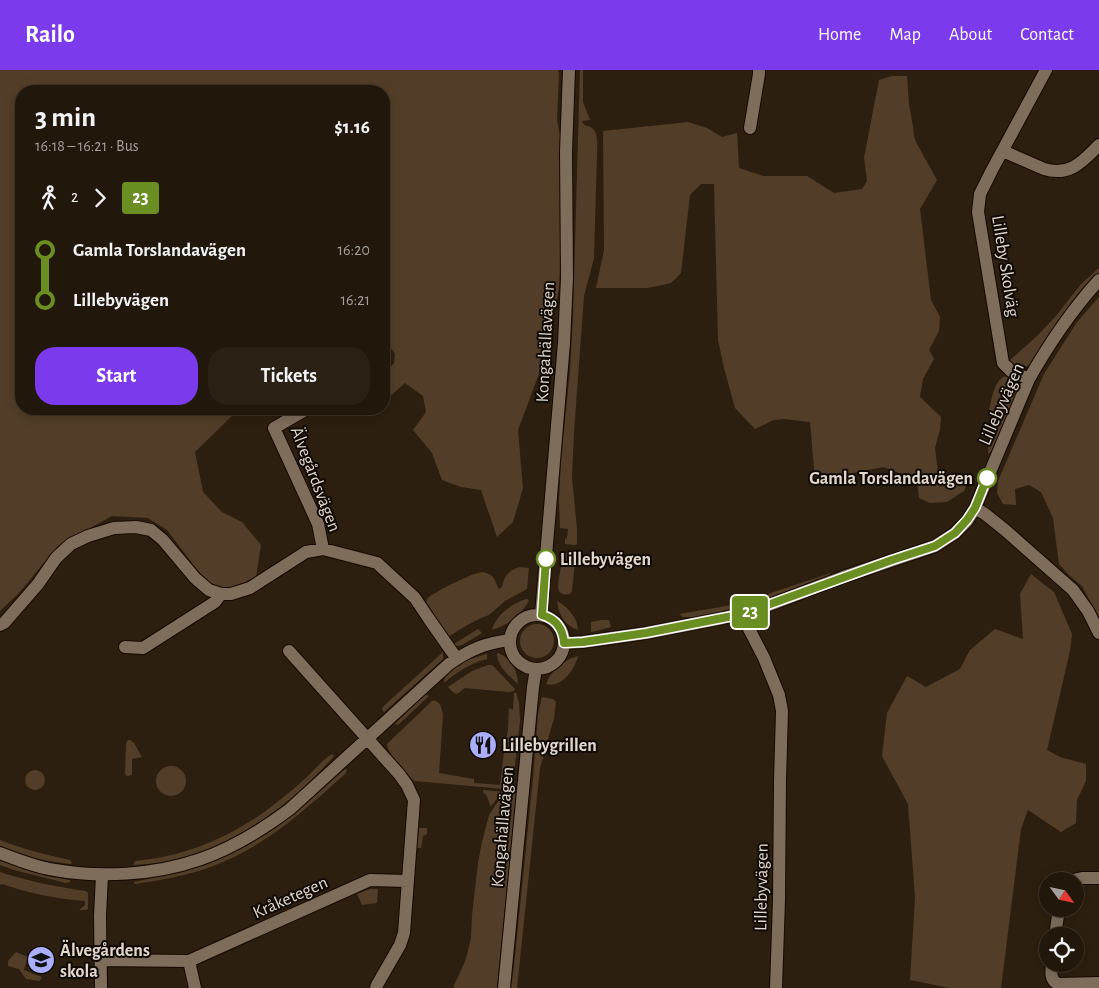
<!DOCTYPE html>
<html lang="en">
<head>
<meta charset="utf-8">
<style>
  :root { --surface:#22170b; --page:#2a2014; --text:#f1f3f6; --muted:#a29f9d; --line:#3f362c; --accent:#7c3aed }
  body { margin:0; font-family:"Alegreya Sans",sans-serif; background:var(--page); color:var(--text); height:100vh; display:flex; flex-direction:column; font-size:19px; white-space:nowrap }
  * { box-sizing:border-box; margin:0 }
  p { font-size:16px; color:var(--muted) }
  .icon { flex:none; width:28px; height:28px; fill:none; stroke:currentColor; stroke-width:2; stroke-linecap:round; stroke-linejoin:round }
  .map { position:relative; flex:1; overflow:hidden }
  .details { position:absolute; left:15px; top:15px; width:375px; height:330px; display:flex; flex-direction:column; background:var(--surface); border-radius:20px; box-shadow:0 2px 12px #0003,0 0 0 1px var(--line) }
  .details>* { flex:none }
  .badge { padding:0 10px; border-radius:4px; font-size:18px; line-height:32px }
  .needle { width:32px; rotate:123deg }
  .controls { position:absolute; left:1039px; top:802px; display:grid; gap:10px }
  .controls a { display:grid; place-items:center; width:45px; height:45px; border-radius:50%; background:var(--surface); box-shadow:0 2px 12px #0003,0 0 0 1px var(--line); font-size:25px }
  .map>.badge { position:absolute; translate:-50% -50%; box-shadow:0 0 0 2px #fff }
  .legs { display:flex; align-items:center; gap:8px; height:55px; padding:0 20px; font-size:16px }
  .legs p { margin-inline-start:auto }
  .overview { display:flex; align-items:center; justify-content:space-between; height:85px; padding:0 20px }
  h1 { font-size:28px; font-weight:700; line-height:38px }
  .button { display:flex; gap:10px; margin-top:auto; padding:10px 20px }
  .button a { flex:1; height:58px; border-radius:20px; background:var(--accent); color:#fff; font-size:20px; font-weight:700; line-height:58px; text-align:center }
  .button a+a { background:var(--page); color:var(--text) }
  ul { padding:0 20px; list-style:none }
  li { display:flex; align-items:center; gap:18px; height:50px; font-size:19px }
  li i { display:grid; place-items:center; width:8px; height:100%; margin:0 6px; background:currentColor }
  li i::after { content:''; width:12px; height:12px; margin:-6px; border:4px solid; border-radius:50%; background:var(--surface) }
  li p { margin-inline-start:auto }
  li:first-child i { background:linear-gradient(#0000 50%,currentColor 0) }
  li:last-child i { background:linear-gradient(currentColor 50%,#0000 0) }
  header { display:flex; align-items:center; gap:30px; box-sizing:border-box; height:70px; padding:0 25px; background:var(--accent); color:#fff }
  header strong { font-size:24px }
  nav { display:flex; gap:28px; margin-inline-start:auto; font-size:18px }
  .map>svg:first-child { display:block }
</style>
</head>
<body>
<header>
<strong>Railo</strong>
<nav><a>Home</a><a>Map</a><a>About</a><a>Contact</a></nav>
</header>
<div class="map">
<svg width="1099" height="918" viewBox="0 0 1099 918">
  <rect width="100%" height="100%" fill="#2d1f0f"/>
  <path fill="#523e28" d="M 0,0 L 558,0 L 559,3 L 557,50 L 565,88 L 559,218 L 546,285 L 518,360 L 523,418 L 513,452 L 497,467 L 481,420 L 461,417 L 442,410 L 432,383 L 413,360 L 426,342 L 423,326 L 405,313 L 384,332 L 384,305 L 394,293 L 395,284 L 384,269 L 384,21 L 21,21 L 21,339 L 239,339 L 195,382 L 203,422 L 222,442 L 242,452 L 261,475 L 256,507 L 231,519 L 212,517 L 195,497 L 167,460 L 148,448 L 112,446 L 58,476 L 18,524 L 0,541 Z
    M 580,0 L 583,0 L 583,32 L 590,50 L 582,51 C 585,58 587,54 592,58 C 599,64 597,77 597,84 L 594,188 L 584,226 L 574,362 L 572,407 L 577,459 L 577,474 L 575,475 L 565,474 L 565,469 L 567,468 L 568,459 L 560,458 L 559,430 L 561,390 L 570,301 L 573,245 Z
    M 892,6 L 907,6 L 909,34 L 913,56 L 914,66 L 917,74 L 937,110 L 920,139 L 931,230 L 940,247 L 939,261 L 929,280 L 934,289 L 923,309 L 920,327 L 941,347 L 940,359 L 935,378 L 938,403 L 970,407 L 964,421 L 947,432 L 930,433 L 919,428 L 917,410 L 884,397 L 815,410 L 810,352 L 784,349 L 774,350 L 755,359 L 735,338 L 724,298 L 718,270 L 714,114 L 701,114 L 690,125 L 681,203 L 671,213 L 648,218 L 596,218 L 604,180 L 603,61 L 688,52 L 707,58 L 722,67 L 737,63 L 739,98 L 763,106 L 807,106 L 834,123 L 862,119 L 867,111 L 864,88 L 879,10 Z
    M 1099,198 L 1099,203 L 1083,218 L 1074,229 L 1031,295 C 1023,299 1014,297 1010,290 L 1036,267 L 1056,246 L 1081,214 Z
    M 1099,227 L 1099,548 L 1082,516 L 1069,505 L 1059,494 L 1053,448 L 1041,422 L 1029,415 L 1015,419 L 1016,435 L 1003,434 L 997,423 L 998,411 L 1044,304 L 1077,252 Z
    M 1003,307 C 1012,306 1017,311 1019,319 L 994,377 L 991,382 L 988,384 L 989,349 L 991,348 L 996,347 L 996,342 L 991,342 L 989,340 C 992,329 993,314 1003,307 Z
    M 571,480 L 576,481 L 572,521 L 570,524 C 554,527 558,513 560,503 C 561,496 562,489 563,482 L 570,483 Z
    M 520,497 L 529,498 L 527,519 L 505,531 L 489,545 L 481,548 L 467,555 L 448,567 L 426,536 C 427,532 426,531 428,528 C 432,523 471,504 478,503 C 480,502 484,502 486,503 C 494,505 496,512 498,518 L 499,519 L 502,517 C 504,506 509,500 520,497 Z
    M 831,503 L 829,508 L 769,530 L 768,524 Z
    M 1031,504 L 1054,522 L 1072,564 L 1070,581 L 1047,680 L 1060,687 L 1086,694 L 1086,711 L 1077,730 L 1076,753 L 1061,762 L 1028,740 L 1021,759 L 1001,918 L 950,918 L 910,910 L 915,827 L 908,734 L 882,686 L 887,643 L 907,606 L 926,617 L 960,599 L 970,580 L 995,559 L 1023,569 L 1020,524 Z
    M 763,526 L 763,532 L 707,547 L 683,547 L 679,544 L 732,535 Z
    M 527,529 L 529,531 C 518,548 511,553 492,560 C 495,546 513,532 527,529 Z
    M 557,531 C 567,536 578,548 578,560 C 564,555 559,545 557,531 Z
    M 602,550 L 609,550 L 611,557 L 596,561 L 591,562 L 591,552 Z
    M520 571a17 17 0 1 1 34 0a17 17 0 1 1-34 0Z
    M 478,559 L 482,563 L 462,575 L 457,576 L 454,574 Z
    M 443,582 L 443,589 L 384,642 L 383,641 L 382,638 L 386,634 Z
    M 497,583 C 512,588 517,600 518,614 C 509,606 497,596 497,583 Z
    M 487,584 L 487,589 C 470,593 457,602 444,613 C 444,596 473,588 487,584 Z
    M 578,586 C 575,599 561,619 546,614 C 551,600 564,590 578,586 Z
    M 488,595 L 492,595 L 495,598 L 515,619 L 514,621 L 509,622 L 465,618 L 457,624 L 454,623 L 448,617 L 472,601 Z
    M 516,622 L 519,633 L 520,651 L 513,713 L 505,719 L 414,711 C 406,702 388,685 387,674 L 432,631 L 436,631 L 440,634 L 443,644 L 439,703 L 474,709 L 474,713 L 500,715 L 505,674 L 508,660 L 509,638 L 513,640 L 514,623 Z
    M 424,625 L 427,625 L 429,626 L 398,655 L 395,654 Z
    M 542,627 L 553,629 L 556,632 L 554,648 L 540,698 L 517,918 L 511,918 L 514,896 L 533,709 L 538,644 Z
    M 128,670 L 130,670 L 134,673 L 142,687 L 132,689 L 132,705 L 127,706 L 125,704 L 126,673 Z
    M 332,684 L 334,686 C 324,697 313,709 302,719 C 263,754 212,785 160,793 C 151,794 142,794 133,795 L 135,791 C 186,787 236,765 276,733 C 287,724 299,715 309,705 C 316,698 323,690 332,684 Z
    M156 711a15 15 0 1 1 30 0a15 15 0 1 1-30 0Z
    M 345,699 L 347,700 L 346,703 C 308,737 273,770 225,791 C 197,804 166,809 136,814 L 134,813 L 134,812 C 182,801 230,789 271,761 C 297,743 321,720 345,699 Z
    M25 710a10 10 0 1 1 20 0a10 10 0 1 1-20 0Z
    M 517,715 L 517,716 L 497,918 L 453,918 L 466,889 L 471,868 L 472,845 L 478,793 L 482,772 L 489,745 L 499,730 L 513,720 Z
    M 483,720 L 485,720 L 503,722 L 491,736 L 490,735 L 487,726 L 483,722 Z
    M 419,758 L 427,758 L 427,764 L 423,766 L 421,778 L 417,778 Z
    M 0,770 C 23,779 46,785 70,790 L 72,793 L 70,794 C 46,791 22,787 0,776 Z
    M 0,791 L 46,806 L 70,810 L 70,812 L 66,813 L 14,800 L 0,795 Z
    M 0,802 C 28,811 56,817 86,821 L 88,823 L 88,839 L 85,840 L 79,840 L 85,835 L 85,831 C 56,829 29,823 2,814 L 0,815 Z
    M 370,819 L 378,819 L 377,833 L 362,835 L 357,824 Z
    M 16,882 L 28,887 L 24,900 L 42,907 L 40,911 L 26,909 L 19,899 L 8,896 L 8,891 Z"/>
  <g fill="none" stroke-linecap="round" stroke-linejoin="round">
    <g stroke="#150800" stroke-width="14">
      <path id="minor" d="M 750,58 L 759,4 L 759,0
        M 1003,81 L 1044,99 C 1070,107 1083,91 1099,75
        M 1029,309 L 1011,301 L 1003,293 L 978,142 L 980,124 L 992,100 L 1046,0
        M 307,339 L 274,358 L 318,454 L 323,479
        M 975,438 L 985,444 L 1005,460 L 1073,520 L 1088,541 L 1099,563
        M 743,544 L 746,553 L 764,588 L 779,625 L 782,641 L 780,711 L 779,830 L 776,918
        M 0,555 L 4,553 L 38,514 L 56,488 L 71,474 L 88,466 L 114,458 L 136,457 L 151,460 L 163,470 L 195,508 L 209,520 L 221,524 L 231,524 L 250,518 L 306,482 L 323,479 L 377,493 L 415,528 L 429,549 L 457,589
        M 564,573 L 583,572 L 646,563 L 723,548 L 756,540 L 843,507 L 935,476 L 955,463 L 967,451 L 975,438 L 1029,309 C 1050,272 1070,242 1099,210
        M 125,577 L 143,578 L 215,532 L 221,524
        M 289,581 L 399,704 L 407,715 L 414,730 L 404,863 L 400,875 L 377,915 L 376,918
        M 0,783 C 18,790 36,797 55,800 C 100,808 154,805 198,790 C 231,779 262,760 290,739 L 449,594 C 469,580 485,573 510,570
        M 1068,811 L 1082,808 L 1099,808
        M 1055,866 L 1059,839
        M 101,890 L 189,891 L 195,918
        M 189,891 L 370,810 L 407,811
        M 1052,894 C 1051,902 1050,910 1058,914 L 1099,913
        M 101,918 L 100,846 L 102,805"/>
    </g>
    <g stroke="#150800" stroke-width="14">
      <path id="tertiary" d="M510 572a27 27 0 1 1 54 0a27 27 0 1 1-54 0Z
        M 541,545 L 564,273 L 567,208 L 566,82 L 569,0
        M 504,918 L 533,617 L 536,599"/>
    </g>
    <use href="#minor" stroke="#7e6d5b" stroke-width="12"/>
    <use href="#tertiary" stroke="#7e6d5b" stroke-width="12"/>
  </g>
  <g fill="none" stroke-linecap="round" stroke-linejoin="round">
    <g stroke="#fff" stroke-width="11">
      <path id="line-1" d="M 546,489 L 542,545 C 556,549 563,559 564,573 L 583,572 L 646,563 L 743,544 L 892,490 L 935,476 L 955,463 L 967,450 L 975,438 L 987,408"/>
    </g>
    <use href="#line-1" stroke="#6b8e23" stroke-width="8"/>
  </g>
  <defs>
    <g id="restaurant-disc" transform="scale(1.4375)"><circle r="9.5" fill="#abaffb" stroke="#100a05"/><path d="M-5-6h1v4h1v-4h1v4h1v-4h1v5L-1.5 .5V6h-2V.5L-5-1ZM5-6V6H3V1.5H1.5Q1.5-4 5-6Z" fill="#111"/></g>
    <g id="school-disc" transform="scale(1.4375)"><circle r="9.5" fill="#abaffb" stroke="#100a05"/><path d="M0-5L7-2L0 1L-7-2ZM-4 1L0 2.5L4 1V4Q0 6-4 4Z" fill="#111"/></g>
  </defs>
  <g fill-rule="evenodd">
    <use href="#restaurant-disc" x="483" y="675"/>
    <use href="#school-disc" x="41" y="890"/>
  </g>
  <g fill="#fff" stroke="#6b8e23" stroke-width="2.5">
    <circle cx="987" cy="408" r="9"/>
    <circle cx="546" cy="489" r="9"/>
  </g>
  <g text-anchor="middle" stroke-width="4" stroke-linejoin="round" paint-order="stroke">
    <g font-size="18" fill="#e1d7cd" stroke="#100a05">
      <text transform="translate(1006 196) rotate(81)" y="6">Lilleby Skolväg</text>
      <text transform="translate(545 272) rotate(-87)" y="6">Kongahällavägen</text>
      <text transform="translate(1001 334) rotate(-66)" y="6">Lillebyvägen</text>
      <text transform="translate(316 409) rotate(69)" y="6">Älvegårdsvägen</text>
      <text transform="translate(502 757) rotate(-85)" y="6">Kongahällavägen</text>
      <text transform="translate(761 817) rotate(-89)" y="6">Lillebyvägen</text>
      <text transform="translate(290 827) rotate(-24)" y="6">Kråketegen</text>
    </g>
    <g font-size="18" font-weight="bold" fill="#e1d7cd" stroke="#100a05" text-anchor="end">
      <text x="973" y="414">Gamla Torslandavägen</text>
      <text x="560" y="495" text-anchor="start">Lillebyvägen</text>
    </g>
    <g font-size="18" font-weight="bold" fill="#e1d7cd" stroke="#100a05" text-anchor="start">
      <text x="502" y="681">Lillebygrillen</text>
      <text x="60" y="886">Älvegårdens<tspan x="60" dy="21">skola</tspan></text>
    </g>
  </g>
</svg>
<div class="controls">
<a><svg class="needle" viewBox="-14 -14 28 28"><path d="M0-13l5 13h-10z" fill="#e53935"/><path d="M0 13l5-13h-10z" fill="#a29f9d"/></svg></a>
<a><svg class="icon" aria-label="locate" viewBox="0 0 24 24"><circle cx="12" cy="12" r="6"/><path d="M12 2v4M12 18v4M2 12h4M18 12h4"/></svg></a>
</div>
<b class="badge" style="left:750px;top:542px;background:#6b8e23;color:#fff">23</b>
<section class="details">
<div class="overview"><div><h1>3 min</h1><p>16:18 – 16:21 · Bus</p></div><b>$1.16</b></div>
<div class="legs"><svg class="icon" aria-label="walk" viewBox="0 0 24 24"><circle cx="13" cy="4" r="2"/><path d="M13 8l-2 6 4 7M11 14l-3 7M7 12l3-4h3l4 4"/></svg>2<svg class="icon" aria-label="forward" viewBox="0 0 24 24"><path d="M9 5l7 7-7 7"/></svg><b class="badge" style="background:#6b8e23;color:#fff">23</b></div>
<ul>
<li><i style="color:#6b8e23"></i><b>Gamla Torslandavägen</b><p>16:20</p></li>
<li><i style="color:#6b8e23"></i><b>Lillebyvägen</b><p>16:21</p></li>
</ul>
<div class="button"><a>Start</a><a>Tickets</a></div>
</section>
</div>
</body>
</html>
